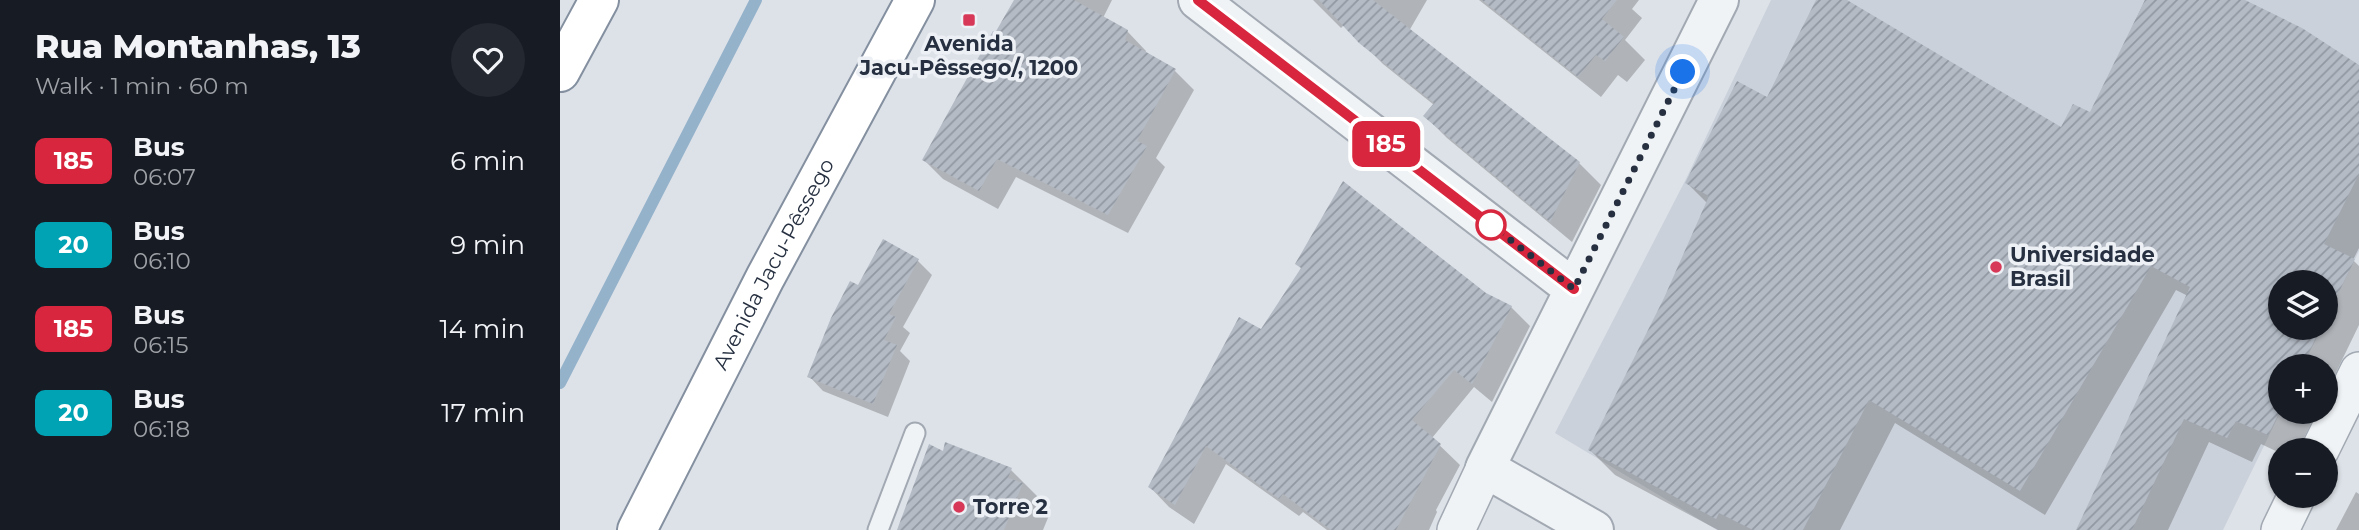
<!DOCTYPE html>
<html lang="en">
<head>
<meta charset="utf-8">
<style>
  :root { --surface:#171b24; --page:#242831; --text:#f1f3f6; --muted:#9ea1a6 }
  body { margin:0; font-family:Montserrat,sans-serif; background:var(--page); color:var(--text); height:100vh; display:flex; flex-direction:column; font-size:26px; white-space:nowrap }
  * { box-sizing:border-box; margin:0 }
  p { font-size:23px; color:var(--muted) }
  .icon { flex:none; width:38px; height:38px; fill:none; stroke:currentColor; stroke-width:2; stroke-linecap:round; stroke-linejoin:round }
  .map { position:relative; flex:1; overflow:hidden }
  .drawer { display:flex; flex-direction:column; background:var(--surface); width:560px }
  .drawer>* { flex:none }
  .badge { padding:0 14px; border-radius:10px; font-size:24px; line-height:46px }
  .controls { position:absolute; left:1708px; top:270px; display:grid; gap:14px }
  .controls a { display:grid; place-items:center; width:70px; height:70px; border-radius:50%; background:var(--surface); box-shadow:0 2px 5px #0004; font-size:35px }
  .you { position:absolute; width:35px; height:35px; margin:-18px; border:5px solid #fff; border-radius:50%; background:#1a73e8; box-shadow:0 0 0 10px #1a73e833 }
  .map>.badge { position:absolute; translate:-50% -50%; box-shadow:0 0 0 4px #fff }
  .round { display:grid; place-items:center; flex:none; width:74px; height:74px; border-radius:37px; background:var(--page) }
  .head { display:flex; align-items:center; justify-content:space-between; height:119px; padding:0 35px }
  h1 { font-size:33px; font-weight:800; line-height:52px }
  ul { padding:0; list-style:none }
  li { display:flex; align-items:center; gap:21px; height:84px; padding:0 35px }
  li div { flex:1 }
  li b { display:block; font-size:26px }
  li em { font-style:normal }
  li .badge { min-width:77px; font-weight:700; text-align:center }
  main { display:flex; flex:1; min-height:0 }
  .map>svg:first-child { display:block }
</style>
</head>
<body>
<main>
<section class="drawer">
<div class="head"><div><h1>Rua Montanhas, 13</h1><p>Walk · 1 min · 60 m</p></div><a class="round"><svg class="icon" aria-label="heart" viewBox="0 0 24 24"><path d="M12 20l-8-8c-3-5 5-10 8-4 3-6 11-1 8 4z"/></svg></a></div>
<ul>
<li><span class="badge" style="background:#d7263d;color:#fff">185</span><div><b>Bus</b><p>06:07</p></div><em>6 min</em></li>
<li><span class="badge" style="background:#00a3b4;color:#fff">20</span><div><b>Bus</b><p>06:10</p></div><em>9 min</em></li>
<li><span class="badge" style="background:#d7263d;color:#fff">185</span><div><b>Bus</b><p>06:15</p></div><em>14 min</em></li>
<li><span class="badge" style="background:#00a3b4;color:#fff">20</span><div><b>Bus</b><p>06:18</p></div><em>17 min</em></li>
</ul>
</section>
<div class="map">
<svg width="1799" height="530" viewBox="0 0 1799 530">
  <defs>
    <pattern id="building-hatch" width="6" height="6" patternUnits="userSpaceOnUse" patternTransform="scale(1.75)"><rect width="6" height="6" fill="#b4bbc5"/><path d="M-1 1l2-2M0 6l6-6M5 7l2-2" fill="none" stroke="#9298a1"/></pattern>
  </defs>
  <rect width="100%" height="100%" fill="#dde2e8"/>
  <path fill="#cbd1da" d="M 1211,0 L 1799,0 L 1799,251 L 1766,319 L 1766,282 L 1720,282 L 1720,327 L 1762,327 L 1743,366 L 1720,366 L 1721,411 L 1663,530 L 1157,530 L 995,433 L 1126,179 Z"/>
  <path fill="#0003" fill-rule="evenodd" d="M 456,0 L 552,0 L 543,18 L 567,31 L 586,51 L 585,54 L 615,71 L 634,90 L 596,158 L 605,167 L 568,233 L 456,177 L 438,209 L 383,179 L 364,160 Z
    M 753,0 L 867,0 L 849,31 L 1019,163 L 1041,185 L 1012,242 L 887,138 L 865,116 L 874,105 L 823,64 L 784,25 L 781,28 Z
    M 919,0 L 1079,0 L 1072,9 L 1082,18 L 1065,40 L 1085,60 L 1067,82 L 1058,75 L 1041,97 Z
    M 1258,0 L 1284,0 L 1502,130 L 1531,114 L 1585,0 L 1681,0 L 1799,67 L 1799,248 L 1793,260 L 1799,266 L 1799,325 L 1766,393 L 1766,366 L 1720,366 L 1720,411 L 1757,411 L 1738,450 L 1720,450 L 1720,453 L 1701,444 L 1692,462 L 1649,442 L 1608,530 L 1517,530 L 1628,296 L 1616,290 L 1485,515 L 1335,423 L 1280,530 L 1158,530 L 1055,475 L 1030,450 L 1106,298 L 1148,204 L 1127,183 L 1208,99 ZM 1720,282 L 1766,282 L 1766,327 L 1720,327 Z
    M 358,261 L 372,275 L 343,327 L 350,333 L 340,351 L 350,361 L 328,417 L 263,391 L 249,376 L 299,287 Z
    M 925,294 L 951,307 L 970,326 L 932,402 L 914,387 L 872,438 L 900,465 L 876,510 L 877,512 L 869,530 L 767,530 L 743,512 L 739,516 L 666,464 L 634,524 L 609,507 L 590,487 L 702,331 Z
    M 384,453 L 451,470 L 479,498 L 478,501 L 490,513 L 483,530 L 338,530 Z
    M 1796,492 L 1799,494 L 1799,530 L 1776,530 Z"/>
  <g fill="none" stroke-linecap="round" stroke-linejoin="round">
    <path stroke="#95b2cb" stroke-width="12" d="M 0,383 L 196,0"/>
  </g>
  <path fill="url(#building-hatch)" d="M 454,0 L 514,0 L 568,30 L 565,40 L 616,69 L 577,141 L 587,146 L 548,215 L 437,159 L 419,191 L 362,160 L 433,31 L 435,33 Z
    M 759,0 L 813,0 L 1020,162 L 990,222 L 863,116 L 874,103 L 799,43 Z
    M 922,0 L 1057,0 L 1042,19 L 1064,37 L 1045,61 L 1036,55 L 1018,77 Z
    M 1256,0 L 1287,0 L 1501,127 L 1513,104 L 1530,112 L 1585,0 L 1685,0 L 1742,28 L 1799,65 L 1799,174 L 1764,244 L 1795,259 L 1766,318 L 1766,282 L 1720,282 L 1720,327 L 1761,327 L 1742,366 L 1720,366 L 1720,411 L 1708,435 L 1676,421 L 1667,438 L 1624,419 L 1572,530 L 1516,530 L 1630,287 L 1591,266 L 1460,491 L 1309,400 L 1243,530 L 1193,530 L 1159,513 L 1156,519 L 1028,450 L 1104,298 L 1149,196 L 1125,183 L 1177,81 L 1207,97 Z
    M 783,181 L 926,293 L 952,306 L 912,384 L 894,370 L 852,420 L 881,444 L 836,530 L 771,530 L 723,494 L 719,499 L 646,446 L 615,505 L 588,487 L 679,317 L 701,329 L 741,268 L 735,264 Z
    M 323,239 L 359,259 L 329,314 L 336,317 L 324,340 L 337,345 L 313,404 L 247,377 L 271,318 L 290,281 L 298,285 Z
    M 385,442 L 452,468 L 448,478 L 463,483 L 444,530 L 337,530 L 369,444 L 383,451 Z"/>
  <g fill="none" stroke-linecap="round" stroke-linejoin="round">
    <g stroke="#a2a9b2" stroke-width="23">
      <path id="service" d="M 318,530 L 355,433"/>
    </g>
    <g stroke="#a2a9b2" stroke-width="40">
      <path id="minor" d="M 1760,450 L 1799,371
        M 896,530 L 925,468
        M 1720,530 L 1737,495"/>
    </g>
    <g stroke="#a2a9b2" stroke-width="42">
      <path id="tertiary" d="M 638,0 L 1014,289
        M 1034,530 L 925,468 L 1159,0"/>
    </g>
    <g stroke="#8490a0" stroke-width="42">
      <g id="trunk">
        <path d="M 0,72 L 39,0"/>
        <path id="s1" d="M 77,530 L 205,278 L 355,0"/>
      </g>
    </g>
    <use href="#service" stroke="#f0f3f6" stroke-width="19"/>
    <use href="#minor" stroke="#f0f3f6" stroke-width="37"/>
    <use href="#tertiary" stroke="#f0f3f6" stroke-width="38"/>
    <use href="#trunk" stroke="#fff" stroke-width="38"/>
  </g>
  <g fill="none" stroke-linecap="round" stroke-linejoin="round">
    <g stroke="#fff" stroke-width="16">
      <path id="line" d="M 638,0 L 1014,289"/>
    </g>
    <use href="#line" stroke="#d7263d" stroke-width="10"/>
    <path stroke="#263040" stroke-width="7" stroke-dasharray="0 12.6" d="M 931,225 L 926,221 L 1014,289 L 1123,72"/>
  </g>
  <g fill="#d73857" stroke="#edf1f6" stroke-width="2.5">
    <rect x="402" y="13" width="14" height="14" rx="3.5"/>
    <circle cx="1436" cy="267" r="7"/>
    <circle cx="399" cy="507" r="7"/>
  </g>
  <circle fill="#fff" stroke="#d7263d" stroke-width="3.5" cx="931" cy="225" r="14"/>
  <g text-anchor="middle" stroke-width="7" stroke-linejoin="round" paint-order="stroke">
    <g font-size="21" font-weight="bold" fill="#263040" stroke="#edf1f6" text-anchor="start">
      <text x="409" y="51" text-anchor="middle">Avenida<tspan x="409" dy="24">Jacu-Pêssego/, 1200</tspan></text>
      <text x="1450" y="262">Universidade<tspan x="1450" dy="24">Brasil</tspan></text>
      <text x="413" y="514">Torre 2</text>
    </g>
    <g font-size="21" fill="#263040" stroke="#edf1f6">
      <text dy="7" stroke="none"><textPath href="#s1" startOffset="299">Avenida Jacu-Pêssego</textPath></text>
    </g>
  </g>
</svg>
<div class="controls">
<a><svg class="icon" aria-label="layers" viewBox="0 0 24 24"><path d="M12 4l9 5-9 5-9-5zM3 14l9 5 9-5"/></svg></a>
<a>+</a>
<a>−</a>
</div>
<div class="you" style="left:1123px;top:72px"></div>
<b class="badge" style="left:826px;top:144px;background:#d7263d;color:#fff">185</b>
</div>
</main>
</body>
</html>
